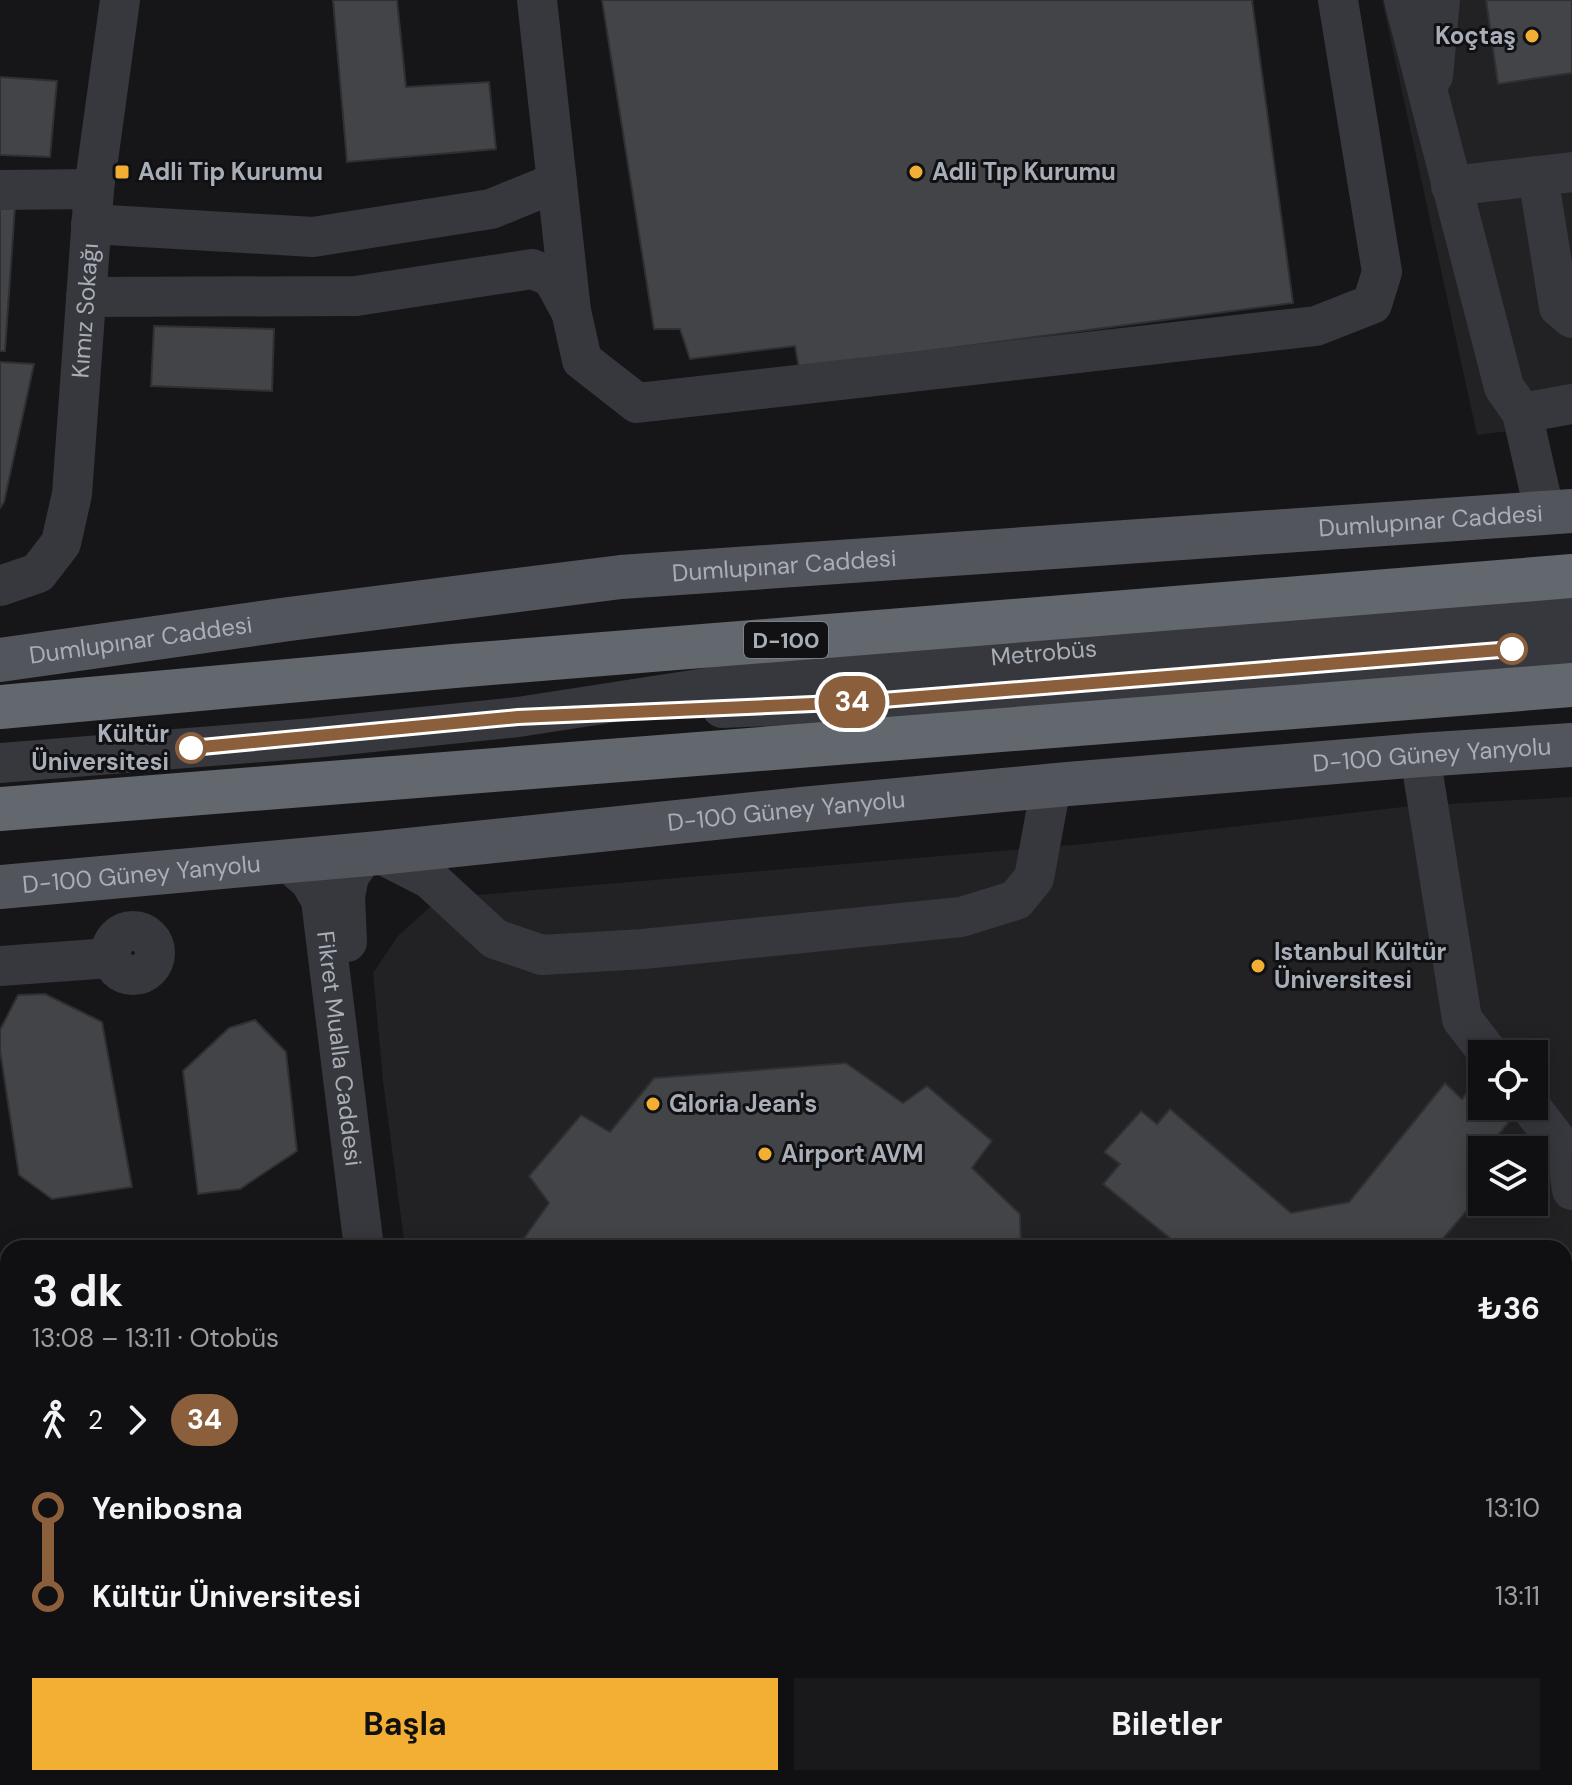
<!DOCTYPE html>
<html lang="tr">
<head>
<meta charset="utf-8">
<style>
  :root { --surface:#101012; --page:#19191b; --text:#f1f3f6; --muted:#9c9d9f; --line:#303032; --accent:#f2af34 }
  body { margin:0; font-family:"DM Sans",sans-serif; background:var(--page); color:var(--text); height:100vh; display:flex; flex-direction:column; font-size:30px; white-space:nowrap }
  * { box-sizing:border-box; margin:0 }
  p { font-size:26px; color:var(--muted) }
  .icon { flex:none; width:44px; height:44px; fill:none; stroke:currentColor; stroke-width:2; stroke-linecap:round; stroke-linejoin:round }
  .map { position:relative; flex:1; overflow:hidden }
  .sheet { position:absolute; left:0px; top:1240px; width:1572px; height:546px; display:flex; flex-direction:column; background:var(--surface); border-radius:24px 24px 0 0; box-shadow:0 4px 20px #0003,0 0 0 2px var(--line) }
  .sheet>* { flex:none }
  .badge { padding:0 16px; border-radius:26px; font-size:28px; line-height:52px }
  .tools { position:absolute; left:1468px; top:1040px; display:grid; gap:16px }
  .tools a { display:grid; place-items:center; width:80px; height:80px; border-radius:0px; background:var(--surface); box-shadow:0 4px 20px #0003,0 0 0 2px var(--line); font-size:40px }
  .map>.badge { position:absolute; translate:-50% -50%; box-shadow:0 0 0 4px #fff }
  .legs { display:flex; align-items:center; gap:12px; height:88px; padding:0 32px; font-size:26px }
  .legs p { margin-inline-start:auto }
  .headline { display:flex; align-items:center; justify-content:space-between; height:136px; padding:0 32px }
  h1 { font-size:44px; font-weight:700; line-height:60px }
  .primary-button { display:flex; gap:16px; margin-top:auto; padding:16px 32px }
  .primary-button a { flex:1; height:92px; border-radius:0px; background:var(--accent); color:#111; font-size:32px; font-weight:700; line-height:92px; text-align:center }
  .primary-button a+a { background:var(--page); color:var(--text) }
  ul { padding:0 32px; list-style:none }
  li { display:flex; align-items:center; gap:28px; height:88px; font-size:30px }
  li i { display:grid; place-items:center; width:12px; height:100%; margin:0 10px; background:currentColor }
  li i::after { content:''; width:20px; height:20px; margin:-10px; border:6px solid; border-radius:50%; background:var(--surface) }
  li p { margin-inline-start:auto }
  li:first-child i { background:linear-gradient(#0000 50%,currentColor 0) }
  li:last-child i { background:linear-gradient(currentColor 50%,#0000 0) }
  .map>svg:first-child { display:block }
</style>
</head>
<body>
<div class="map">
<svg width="1572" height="1785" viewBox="0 0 1572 1785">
  <rect width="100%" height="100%" fill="#161618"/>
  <path fill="#222225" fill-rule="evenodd" d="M 1382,0 L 1572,0 L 1572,423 L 1477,435 Z
    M 1572,797 L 1572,1785 L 626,1785 L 589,1778 L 1564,1778 L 1564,1248 L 405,1248 L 383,1081 L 373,973 L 398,936 L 440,898 L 1084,844 L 1411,806 ZM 1482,1054 L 1534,1054 L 1534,1106 L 1482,1106 ZM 1482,1150 L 1534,1150 L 1534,1202 L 1482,1202 Z"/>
  <path fill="#1e261f" d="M 0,1362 L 8,1363 L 8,1510 L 0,1508 Z"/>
  <path fill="#424448" stroke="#303034" stroke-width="2" d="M 333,0 L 397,0 L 406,87 L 489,82 L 496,149 L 347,162 Z
    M 602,0 L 1252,0 L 1293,303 L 799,368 L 795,346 L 690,359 L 680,329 L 654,329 Z
    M 1486,0 L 1572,0 L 1572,73 L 1498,84 Z
    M 0,77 L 57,81 L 50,157 L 0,155 Z
    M 0,205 L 15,206 L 5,351 L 0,351 Z
    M 154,326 L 274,329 L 272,391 L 151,386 Z
    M 0,362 L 34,364 L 4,502 L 0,508 Z
    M 45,994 L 102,1022 L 132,1187 L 52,1199 L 19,1175 L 0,1050 L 0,1030 L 18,995 Z
    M 255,1020 L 286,1052 L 297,1151 L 240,1189 L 198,1194 L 183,1071 L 229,1028 Z
    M 846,1063 L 903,1103 L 927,1086 L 992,1141 L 972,1168 L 1020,1214 L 1021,1248 L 517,1248 L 549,1203 L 529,1176 L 581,1115 L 610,1132 L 654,1078 Z
    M 1475,1081 L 1482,1087 L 1482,1106 L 1505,1106 L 1515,1115 L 1499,1134 L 1514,1150 L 1482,1150 L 1482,1193 L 1435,1248 L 1182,1248 L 1103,1184 L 1120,1164 L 1104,1152 L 1141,1111 L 1157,1124 L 1170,1109 L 1291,1213 L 1349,1202 L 1445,1083 L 1462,1099 Z"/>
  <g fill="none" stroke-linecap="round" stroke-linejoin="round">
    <g stroke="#37383d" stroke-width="40">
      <path d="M 537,0 L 571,311 L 582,360 L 637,403 L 1316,326 L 1372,304 L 1382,272 L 1338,0"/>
      <path d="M 1404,0 L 1504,387 L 1522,413 L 1545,514"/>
      <path d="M 1433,76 L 1440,0"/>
      <path d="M 1538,176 L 1559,307 L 1572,318"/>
      <path d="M 1451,186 L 1572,172"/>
      <path d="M 0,190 L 94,189"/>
      <path d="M 91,224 L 313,237 L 491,209 L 557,182"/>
      <path d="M 86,297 L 356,296 L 532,269 L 552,277 L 570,310"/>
      <path d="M 1522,413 L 1572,404"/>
      <path id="s1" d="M 0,586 L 38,573 L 61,543 L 72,494 L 94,189 L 120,0"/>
      <path d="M 722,708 L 858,702 L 1572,644"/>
      <path d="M 1420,755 L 1462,1019 L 1489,1054"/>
      <path id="s2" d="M 0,763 L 313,738 L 518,717 L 784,676 L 1572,606"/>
      <path d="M 379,853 L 430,879 L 495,939 L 542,955 L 643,949 L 961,917 L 1016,900 L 1034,878 L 1051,786"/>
      <path id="s3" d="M 287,861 L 310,881 L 321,900 L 364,1248"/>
      <circle cx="133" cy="953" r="22"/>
      <path d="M 347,942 L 345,896 L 349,876 L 364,855"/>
      <path d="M 0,966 L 110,958"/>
      <path d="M 1530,1106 L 1567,1154 L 1572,1190"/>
      <path d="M 5,1342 L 8,1342"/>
      <path d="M 0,1572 L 8,1575"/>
      <path d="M 461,1778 L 466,1785"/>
    </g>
    <g stroke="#53555c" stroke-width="44">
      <path id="s4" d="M 0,660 L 289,619 L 621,577 L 1572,511"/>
      <path id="s5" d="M 0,887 L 379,853 L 802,809 L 1068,784 L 1420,755 L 1572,745"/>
    </g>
    <path stroke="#63676e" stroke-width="44" d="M 0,707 L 454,666 L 1572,576
      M 0,809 L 1572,685"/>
  </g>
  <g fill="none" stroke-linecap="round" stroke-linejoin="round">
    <g stroke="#fff" stroke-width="18">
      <path id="line-1" d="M 191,748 L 518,717 L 858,702 L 1512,649"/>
    </g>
    <use href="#line-1" stroke="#8b5e3c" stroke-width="12"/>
  </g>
  <g fill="#f2af34" stroke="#111113" stroke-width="3">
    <circle cx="1532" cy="36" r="8"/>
    <rect x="114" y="164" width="16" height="16" rx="4"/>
    <circle cx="916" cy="172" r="8"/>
    <circle cx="1258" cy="966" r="8"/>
    <circle cx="653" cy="1104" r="8"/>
    <circle cx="765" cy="1154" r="8"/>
  </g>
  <g fill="#fff" stroke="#8b5e3c" stroke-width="4">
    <circle cx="1512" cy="649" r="14"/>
    <circle cx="191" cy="748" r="14"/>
  </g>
  <g text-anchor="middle" stroke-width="6" stroke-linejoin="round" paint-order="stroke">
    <rect fill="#111113" stroke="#7b7f86" stroke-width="2" x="744" y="622" width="84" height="36" rx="6"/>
    <g font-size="22" font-weight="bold" fill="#a8aeb8">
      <text x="786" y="648">D-100</text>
    </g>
    <g font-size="24" font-weight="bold" fill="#a8aeb8" stroke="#111113" text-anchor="start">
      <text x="1516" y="44" text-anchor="end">Koçtaş</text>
      <text x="138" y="180">Adli Tip Kurumu</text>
      <text x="932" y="180">Adli Tıp Kurumu</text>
      <text x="1274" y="960">Istanbul Kültür<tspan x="1274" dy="28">Üniversitesi</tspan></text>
      <text x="669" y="1112">Gloria Jean's</text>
      <text x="781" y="1162">Airport AVM</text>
    </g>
    <g font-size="24" fill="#a8aeb8" stroke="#111113">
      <text dy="8" stroke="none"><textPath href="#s1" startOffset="312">Kımız Sokağı</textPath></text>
      <text dy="8" stroke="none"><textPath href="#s4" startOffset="1438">Dumlupınar Caddesi</textPath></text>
      <text dy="8" stroke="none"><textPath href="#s4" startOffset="790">Dumlupınar Caddesi</textPath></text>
      <text dy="8" stroke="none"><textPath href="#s4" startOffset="142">Dumlupınar Caddesi</textPath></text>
      <text dy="8" stroke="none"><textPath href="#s2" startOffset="1050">Metrobüs</textPath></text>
      <text dy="8" stroke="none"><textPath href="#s5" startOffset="1438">D-100 Güney Yanyolu</textPath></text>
      <text dy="8" stroke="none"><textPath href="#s5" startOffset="790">D-100 Güney Yanyolu</textPath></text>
      <text dy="8" stroke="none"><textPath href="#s5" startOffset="142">D-100 Güney Yanyolu</textPath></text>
      <text dy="8" stroke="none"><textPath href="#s3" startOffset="202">Fikret Mualla Caddesi</textPath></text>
    </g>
    <g font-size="24" font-weight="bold" fill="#a8aeb8" stroke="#111113" text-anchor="end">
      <text x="169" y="742">Kültür<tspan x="169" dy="28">Üniversitesi</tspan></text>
    </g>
  </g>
</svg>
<div class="tools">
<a><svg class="icon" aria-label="locate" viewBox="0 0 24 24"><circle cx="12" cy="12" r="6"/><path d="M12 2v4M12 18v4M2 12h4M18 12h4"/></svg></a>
<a><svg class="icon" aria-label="layers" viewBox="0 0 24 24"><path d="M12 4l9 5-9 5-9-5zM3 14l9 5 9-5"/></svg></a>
</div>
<b class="badge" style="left:852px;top:702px;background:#8b5e3c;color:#fff">34</b>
<section class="sheet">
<div class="headline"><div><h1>3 dk</h1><p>13:08 – 13:11 · Otobüs</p></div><b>₺36</b></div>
<div class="legs"><svg class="icon" aria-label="walk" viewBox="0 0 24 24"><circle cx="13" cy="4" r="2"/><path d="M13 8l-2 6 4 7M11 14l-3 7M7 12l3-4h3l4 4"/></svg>2<svg class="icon" aria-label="forward" viewBox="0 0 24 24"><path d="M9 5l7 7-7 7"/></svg><b class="badge" style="background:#8b5e3c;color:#fff">34</b></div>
<ul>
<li><i style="color:#8b5e3c"></i><b>Yenibosna</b><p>13:10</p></li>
<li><i style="color:#8b5e3c"></i><b>Kültür Üniversitesi</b><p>13:11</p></li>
</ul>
<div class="primary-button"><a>Başla</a><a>Biletler</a></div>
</section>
</div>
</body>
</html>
